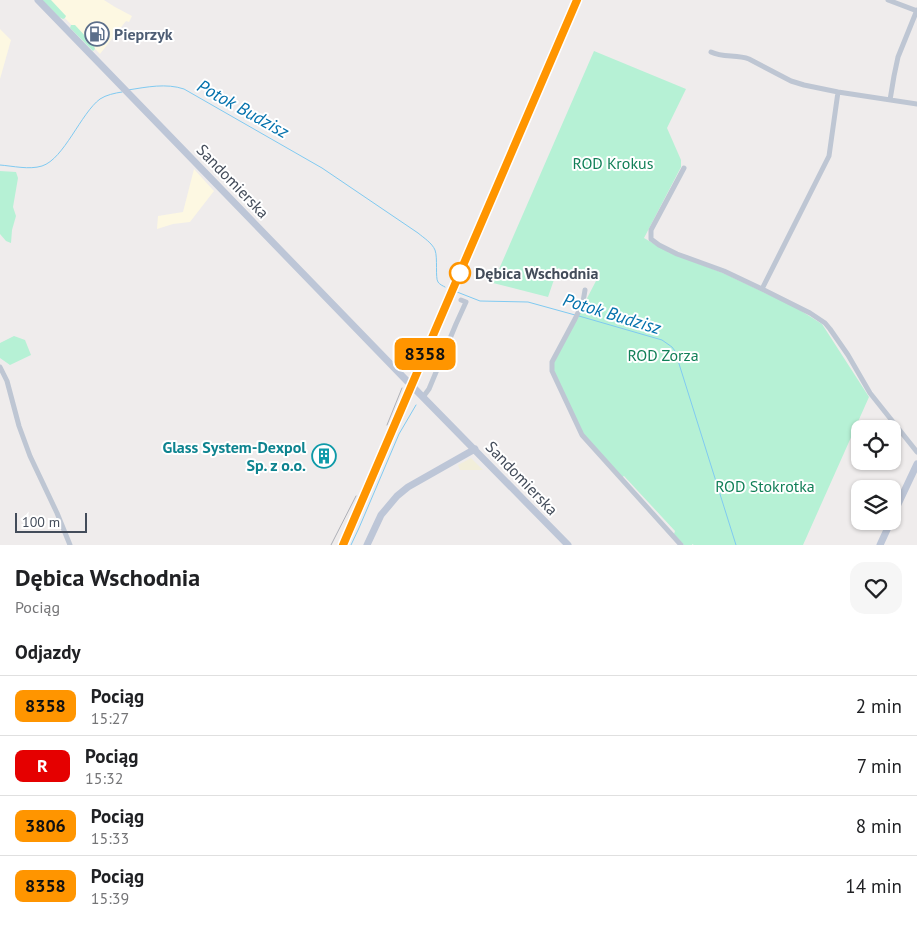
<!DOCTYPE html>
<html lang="pl">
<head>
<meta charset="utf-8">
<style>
  :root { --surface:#fff; --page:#f6f6f6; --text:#202124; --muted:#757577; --line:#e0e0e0 }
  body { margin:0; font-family:"PT Sans",sans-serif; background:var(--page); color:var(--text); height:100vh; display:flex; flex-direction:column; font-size:19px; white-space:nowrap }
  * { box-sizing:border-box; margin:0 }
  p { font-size:16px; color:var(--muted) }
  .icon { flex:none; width:28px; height:28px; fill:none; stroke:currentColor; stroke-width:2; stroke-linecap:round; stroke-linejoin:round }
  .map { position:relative; height:545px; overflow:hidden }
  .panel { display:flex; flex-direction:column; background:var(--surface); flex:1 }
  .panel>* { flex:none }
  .badge { padding:0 10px; border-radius:8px; font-size:18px; line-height:32px }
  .tools { position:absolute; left:851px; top:420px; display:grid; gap:10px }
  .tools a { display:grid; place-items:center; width:50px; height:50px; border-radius:10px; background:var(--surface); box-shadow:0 1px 4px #0004; font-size:25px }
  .scale { position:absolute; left:15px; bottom:12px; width:72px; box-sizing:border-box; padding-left:5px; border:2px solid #434c5a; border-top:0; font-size:14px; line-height:18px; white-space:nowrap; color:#434c5a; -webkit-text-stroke:4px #fff; paint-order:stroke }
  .map>.badge { position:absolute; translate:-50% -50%; box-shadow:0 0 0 2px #fff }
  h2 { padding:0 15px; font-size:19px; line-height:45px }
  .round { display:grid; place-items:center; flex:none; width:52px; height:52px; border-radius:15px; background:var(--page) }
  .head { display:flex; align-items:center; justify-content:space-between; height:85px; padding:0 15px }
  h1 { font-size:24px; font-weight:700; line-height:38px }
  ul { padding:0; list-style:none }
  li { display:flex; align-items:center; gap:15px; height:60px; padding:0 15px; border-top:1px solid var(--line) }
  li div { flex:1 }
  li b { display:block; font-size:19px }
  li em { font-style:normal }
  li .badge { min-width:55px; font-weight:700; text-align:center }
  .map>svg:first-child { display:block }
</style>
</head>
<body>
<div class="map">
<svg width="917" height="545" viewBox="0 0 917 545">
  <rect width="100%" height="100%" fill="#efecec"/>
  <path fill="#fdf8e2" d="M 47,0 L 104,0 L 115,7 L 132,16 L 129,22 L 126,21 L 100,54 Z
    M 0,29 L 11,40 L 0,79 Z
    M 194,169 L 214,191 L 190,222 L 173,224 L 157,229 L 158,216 L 183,212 Z"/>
  <path fill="#b6f1d5" d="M 42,0 L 51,0 L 66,16 L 65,18 L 63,19 L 59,17 Z
    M 71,25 L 75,25 L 88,39 L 86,41 L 87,42 L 89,40 L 94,46 L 95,49 L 93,51 L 70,28 Z
    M 594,51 L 686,89 L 667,128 L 681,160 L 681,167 L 644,238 L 668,252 L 723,273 L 795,307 L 822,324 L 869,397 L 803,545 L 694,545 L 692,544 L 692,545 L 684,545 L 674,534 L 675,531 L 624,476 L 621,478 L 583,435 L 554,371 L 554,362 L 597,279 L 579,271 L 575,274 L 558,268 L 548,297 L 493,283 Z
    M 0,171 L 16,172 L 18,178 L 13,207 L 16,216 L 12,230 L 11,243 L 6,241 L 0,234 Z
    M 14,336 L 25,340 L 31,355 L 10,365 L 0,358 L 0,343 Z"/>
  <path fill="#f2eeda" d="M 471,458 L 483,470 L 460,470 L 458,465 Z"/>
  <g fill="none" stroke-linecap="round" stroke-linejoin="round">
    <path stroke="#80caf1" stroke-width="1" d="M 128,90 C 147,87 166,83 184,89 L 322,168 L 418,233 C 424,238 432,243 435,250 C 438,258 435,278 438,282 C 439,284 443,286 445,287
      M 0,165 C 13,166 29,170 42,166 C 64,159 81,113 100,99 C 106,95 115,93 122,92
      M 457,292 L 480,301 L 528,302 L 575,315
      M 579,316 L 662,340 L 672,347 L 675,351 L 736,545
      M 351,545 L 359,528 L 399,434 L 416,405"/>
    <path stroke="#bec6d3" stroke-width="5" d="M 888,0 L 917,11
      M 711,52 C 723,58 737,54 749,59 L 791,81 L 804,85 L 838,92 L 917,104
      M 890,100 L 894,76 L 898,57 L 917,10
      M 684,168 L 651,230 L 651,239 L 659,245 L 677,254 L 724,271 L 762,289 L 810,313 L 825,323 L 830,329 L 848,355 L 870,393 L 917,452
      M 762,289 L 829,156 L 838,92
      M 585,290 L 583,302 L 575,319 L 552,362 L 552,371 L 582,435 L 681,545
      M 0,367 L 7,381 L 19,426 L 30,456 L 57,513 L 70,545
      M 423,397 L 429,389 L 456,324 L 466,302 L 461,300"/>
    <path stroke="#bdc6d7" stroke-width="7" d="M 38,0 L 407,381
      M 413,387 L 568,545
      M 892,517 L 917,464
      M 367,545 L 381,515 L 397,496 L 408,487 L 475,449
      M 880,545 L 891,521"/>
    <path stroke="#aeb0b7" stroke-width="1" d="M 387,425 L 402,388
      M 331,545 L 356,496
      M 343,545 L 577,0"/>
  </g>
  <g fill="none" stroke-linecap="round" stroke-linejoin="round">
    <g stroke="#fff" stroke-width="11">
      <path id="line" d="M 343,545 L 577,0"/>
    </g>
    <use href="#line" stroke="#ff9500" stroke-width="8"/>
  </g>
  <defs>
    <g id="fuel-ring" transform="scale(1.25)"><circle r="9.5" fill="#fff" stroke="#5c6f8a" stroke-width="1.5"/><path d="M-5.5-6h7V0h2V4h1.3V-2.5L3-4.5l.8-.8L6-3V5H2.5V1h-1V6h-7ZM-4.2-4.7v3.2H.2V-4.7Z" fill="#5c6f8a"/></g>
    <g id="building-ring" transform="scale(1.25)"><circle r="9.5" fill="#fff" stroke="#0f9aa8" stroke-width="1.5"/><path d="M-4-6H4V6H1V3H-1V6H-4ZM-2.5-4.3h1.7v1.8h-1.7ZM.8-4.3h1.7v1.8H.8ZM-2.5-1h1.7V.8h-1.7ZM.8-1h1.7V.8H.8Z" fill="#0f9aa8"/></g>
  </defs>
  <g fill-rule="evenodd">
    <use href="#fuel-ring" x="97" y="34"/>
    <use href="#building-ring" x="324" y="456"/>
  </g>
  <circle fill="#fff" stroke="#ff9500" stroke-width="2.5" cx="460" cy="273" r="10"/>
  <g text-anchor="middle" stroke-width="4" stroke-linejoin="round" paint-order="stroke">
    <g font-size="16" font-weight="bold" fill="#4e5e75" stroke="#fff" text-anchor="start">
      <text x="114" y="40">Pieprzyk</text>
    </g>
    <g font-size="16" fill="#117f57" stroke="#fff">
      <text x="613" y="169">ROD Krokus</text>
      <text x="663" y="361">ROD Zorza</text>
      <text x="765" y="492">ROD Stokrotka</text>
    </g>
    <g font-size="16" fill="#434c5a" stroke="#fff">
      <text transform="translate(233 181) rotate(46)" y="6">Sandomierska</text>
      <text transform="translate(522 478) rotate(46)" y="6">Sandomierska</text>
    </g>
    <g font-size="16" font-weight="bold" fill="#434c5a" stroke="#fff" text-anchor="start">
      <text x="475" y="279">Dębica Wschodnia</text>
    </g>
    <g font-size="16" font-weight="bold" fill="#0d838f" stroke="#fff" text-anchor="end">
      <text x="306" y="453">Glass System-Dexpol<tspan x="306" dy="18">Sp. z o.o.</tspan></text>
    </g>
    <g font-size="18" font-style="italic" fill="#0472ad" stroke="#fff">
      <text transform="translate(243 109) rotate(29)" y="6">Potok Budzisz</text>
      <text transform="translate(612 314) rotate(17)" y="6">Potok Budzisz</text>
    </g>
  </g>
</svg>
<div class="tools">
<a><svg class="icon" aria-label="locate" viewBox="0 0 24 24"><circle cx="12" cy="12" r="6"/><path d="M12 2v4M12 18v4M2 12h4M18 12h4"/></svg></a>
<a><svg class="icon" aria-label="layers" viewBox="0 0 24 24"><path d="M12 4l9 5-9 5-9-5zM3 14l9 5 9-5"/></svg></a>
</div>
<div class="scale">100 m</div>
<b class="badge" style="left:425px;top:354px;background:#ff9500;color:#111">8358</b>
</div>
<section class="panel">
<div class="head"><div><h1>Dębica Wschodnia</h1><p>Pociąg</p></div><a class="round"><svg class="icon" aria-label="heart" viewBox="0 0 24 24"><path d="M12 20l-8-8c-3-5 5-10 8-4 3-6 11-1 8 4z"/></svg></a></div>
<h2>Odjazdy</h2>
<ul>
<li><span class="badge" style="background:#ff9500;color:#111">8358</span><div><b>Pociąg</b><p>15:27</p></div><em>2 min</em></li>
<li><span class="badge" style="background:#e50000;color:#fff">R</span><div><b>Pociąg</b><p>15:32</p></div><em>7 min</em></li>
<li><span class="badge" style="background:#ff9500;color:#111">3806</span><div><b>Pociąg</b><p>15:33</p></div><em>8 min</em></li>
<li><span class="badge" style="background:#ff9500;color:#111">8358</span><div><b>Pociąg</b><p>15:39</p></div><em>14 min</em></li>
</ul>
</section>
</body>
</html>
